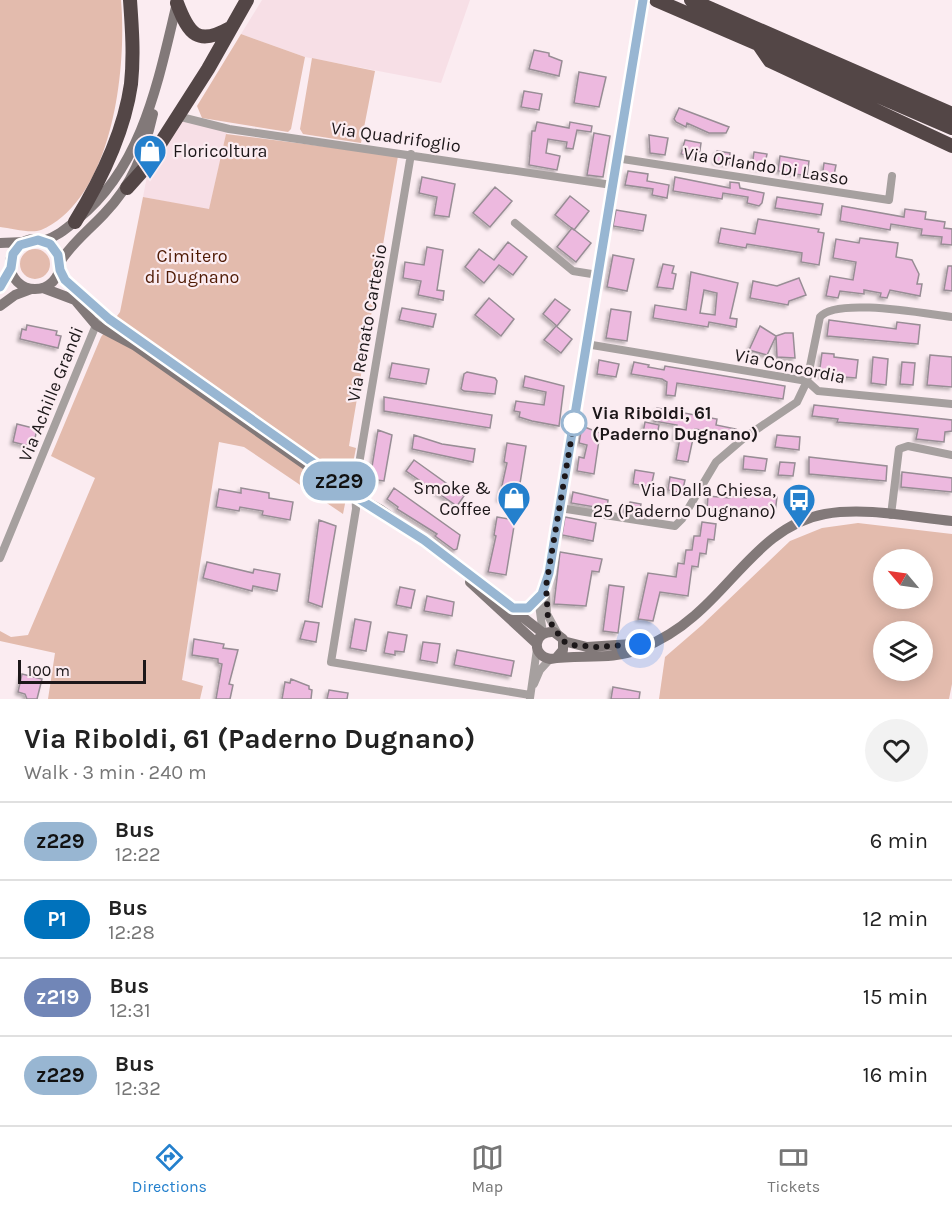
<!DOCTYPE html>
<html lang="en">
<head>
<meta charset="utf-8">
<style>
  :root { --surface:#fff; --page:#f2f2f2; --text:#222; --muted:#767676; --line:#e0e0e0; --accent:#2480cd }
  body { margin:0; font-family:Karla,sans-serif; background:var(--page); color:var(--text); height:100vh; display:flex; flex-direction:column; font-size:22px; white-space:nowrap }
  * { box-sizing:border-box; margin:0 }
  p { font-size:20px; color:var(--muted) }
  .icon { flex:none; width:33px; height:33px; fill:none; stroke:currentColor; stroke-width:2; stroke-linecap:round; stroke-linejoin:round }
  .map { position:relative; height:699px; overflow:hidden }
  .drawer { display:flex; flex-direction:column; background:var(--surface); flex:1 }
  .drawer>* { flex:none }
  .badge { padding:0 12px; border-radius:20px; font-size:21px; line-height:39px }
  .needle { width:39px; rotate:299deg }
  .buttons { position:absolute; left:873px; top:549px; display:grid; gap:12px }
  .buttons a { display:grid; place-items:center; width:60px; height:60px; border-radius:50%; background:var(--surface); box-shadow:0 3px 15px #0003; font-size:30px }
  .scale { position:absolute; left:18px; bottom:15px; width:128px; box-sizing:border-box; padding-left:6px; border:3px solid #1c1719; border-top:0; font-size:16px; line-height:21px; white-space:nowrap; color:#1c1719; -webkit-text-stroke:4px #fbecf1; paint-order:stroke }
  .you { position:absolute; width:30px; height:30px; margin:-15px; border:4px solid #fff; border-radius:50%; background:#1a73e8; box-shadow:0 0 0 9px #1a73e833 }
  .map>.badge { position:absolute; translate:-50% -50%; box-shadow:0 0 0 3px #fff }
  .round { display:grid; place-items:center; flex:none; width:63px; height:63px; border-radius:32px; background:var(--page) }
  .overview { display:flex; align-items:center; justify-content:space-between; height:102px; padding:0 24px }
  h1 { font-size:28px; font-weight:700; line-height:45px }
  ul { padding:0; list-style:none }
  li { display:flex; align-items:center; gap:18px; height:78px; padding:0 24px; border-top:2px solid var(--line) }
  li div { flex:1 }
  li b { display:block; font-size:22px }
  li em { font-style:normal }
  li .badge { min-width:66px; font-weight:700; text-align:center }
  .dock { display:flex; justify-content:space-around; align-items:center; height:84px; border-top:2px solid var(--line); background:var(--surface); font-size:16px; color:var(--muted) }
  .dock a { display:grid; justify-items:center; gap:3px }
  .dock .active { color:var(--accent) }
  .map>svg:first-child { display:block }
</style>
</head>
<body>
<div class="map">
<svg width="952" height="699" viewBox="0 0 952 699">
  <defs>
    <filter id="shadow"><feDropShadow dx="-2.5" dy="2.5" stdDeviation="1.5" flood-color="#0004"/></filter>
  </defs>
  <rect width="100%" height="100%" fill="#fbecf1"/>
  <path fill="#f7dfe6" d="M 262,0 L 470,0 L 441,83 L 305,57 L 241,34 Z
    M 181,120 L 227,131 L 209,210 L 143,197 L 148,171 Z"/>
  <path fill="#e3bbad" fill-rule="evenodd" d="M 0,0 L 121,0 C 127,68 113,199 41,230 C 31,234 11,228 0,227 Z
    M 241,34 L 305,57 L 291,129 L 288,132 L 202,118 L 197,106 Z
    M 312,58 L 375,71 L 361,143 L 303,134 L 300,129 Z
    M 226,134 L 398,156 L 349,446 L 356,448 L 343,514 L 244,447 L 219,442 L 182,680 L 203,686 L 200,699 L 48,699 L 55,653 L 0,641 L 0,631 L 11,637 L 28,635 L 95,478 L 51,456 L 101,337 L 120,312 L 143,197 L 209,209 Z
    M20 264a15 15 0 1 1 30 0a15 15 0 1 1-30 0Z
    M 858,523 L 952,534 L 952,684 L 949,699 L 659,699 L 665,657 L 702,625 L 790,541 L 822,528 ZM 884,560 L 922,560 L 922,598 L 884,598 ZM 884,632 L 922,632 L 922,670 L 884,670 Z"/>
  <path fill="#edb9df" stroke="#988d95" stroke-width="1.5" fill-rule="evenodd" filter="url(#shadow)" d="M 534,50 L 549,53 L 549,56 L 562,61 L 559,76 L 529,69 Z
    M 579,72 L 606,77 L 599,107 L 574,103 Z
    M 524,91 L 542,94 L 539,110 L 521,107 Z
    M 679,108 L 729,127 L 726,133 L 709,133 L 687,123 L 686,127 L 676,122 L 674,119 Z
    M 537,122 L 569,128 L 570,122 L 592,126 L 591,132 L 577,130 L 573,149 L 566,148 L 567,142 L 548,139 L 546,153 L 560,156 L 557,170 L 529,165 L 532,131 L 535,131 Z
    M 594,133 L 610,136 L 603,177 L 587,175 Z
    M 649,135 L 668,138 L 665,155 L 650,153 Z
    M 685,140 L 701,143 L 699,157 L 681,154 Z
    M 717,151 L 730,153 L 729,164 L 715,162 Z
    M 754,152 L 767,154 L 764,169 L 752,167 Z
    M 780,156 L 809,161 L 807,176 L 778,171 Z
    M 824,163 L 836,165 L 833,180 L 822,178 Z
    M 628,171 L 648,174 L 647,181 L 669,185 L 667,198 L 652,195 L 653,189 L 625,185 Z
    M 422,177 L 455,184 L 449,217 L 434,215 L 437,197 L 419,193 Z
    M 675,177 L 730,188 L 730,182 L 739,183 L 740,188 L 764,193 L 762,203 L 759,206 L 747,203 L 748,197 L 723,193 L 722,199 L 673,191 Z
    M 495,187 L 512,201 L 490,227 L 473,213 Z
    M 570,196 L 589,211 L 574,230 L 555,215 Z
    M 777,197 L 823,204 L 821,215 L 775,208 Z
    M 842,206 L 904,217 L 905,209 L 926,212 L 925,219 L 945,222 L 944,228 L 952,229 L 952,245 L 941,244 L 942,237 L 921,235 L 922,229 L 891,224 L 890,230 L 840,221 Z
    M 616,210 L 646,215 L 643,231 L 613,226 Z
    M 758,219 L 819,229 L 818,232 L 824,233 L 819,265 L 801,262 L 802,253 L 747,244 L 746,248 L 718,243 L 721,228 L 755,234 Z
    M 572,228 L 591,243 L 576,262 L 557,247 Z
    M 860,238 L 898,243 L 896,257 L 912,260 L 919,274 L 917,284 L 922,284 L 920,296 L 890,290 L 887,298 L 880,297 L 881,293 L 864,290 L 864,294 L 840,291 L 838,298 L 826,296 L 830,276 L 853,280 L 856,262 L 833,258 L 836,239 L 859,243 Z
    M 508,242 L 527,257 L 513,275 L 499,265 L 484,283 L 465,267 L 479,249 L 494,260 Z
    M 427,247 L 443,250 L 437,290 L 444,291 L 443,300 L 418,295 L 421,281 L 403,278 L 405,262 L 424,265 Z
    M 613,255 L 634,259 L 627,291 L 607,287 Z
    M 663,264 L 674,266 L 672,273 L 676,274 L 673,289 L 657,287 Z
    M 948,266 L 952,266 L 952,291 L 944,290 Z
    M 691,272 L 738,283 L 730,318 L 737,319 L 736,327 L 709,322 L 708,327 L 653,318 L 655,305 L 686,310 ZM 704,290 L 717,293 L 715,315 L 700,313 Z
    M 799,278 L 806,295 L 789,301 L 788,305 L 750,298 L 753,281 L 777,286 Z
    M 489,298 L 514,319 L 501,336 L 475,315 Z
    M 555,299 L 570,310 L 557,326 L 543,314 Z
    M 402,308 L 436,314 L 433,327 L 399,320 Z
    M 611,309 L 631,312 L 627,341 L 606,338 Z
    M 829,320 L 896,329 L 897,322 L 920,325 L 918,344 L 827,336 Z
    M 27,325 L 57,331 L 56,335 L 61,336 L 58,348 L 20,339 L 22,329 L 26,330 Z
    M 556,326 L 572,339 L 561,353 L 544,340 Z
    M 760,326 L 776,336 L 767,355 L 749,350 Z
    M 785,333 L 793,333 L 795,358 L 777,357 L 776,336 Z
    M 822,353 L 834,354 L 834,357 L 858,360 L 856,378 L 819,375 Z
    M 930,355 L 952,357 L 952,387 L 927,385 Z
    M 873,357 L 888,359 L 886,385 L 871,383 Z
    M 599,360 L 619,364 L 616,377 L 597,374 Z
    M 634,362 L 649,365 L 648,367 L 664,370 L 665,366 L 785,386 L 783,399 L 677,383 L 675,396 L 666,395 L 667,382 L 662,379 L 631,374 Z
    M 902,362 L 915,363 L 913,385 L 900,384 Z
    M 392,363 L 429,369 L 426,384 L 389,378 Z
    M 467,372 L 495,378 L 497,381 L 495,394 L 464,391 L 461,389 L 464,374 Z
    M 525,376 L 564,386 L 559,426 L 532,421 L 519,417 L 520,412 L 514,411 L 516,401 L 544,405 L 546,392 L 523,387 Z
    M 384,397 L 492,415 L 490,428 L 384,411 Z
    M 814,405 L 952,420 L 952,431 L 945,432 L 944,442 L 916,439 L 918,429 L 837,422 L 838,419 L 812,416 Z
    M 657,408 L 717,419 L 716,425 L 736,429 L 735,435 L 695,429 L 688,462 L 676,460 L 680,438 L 675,438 L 677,425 L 654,421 Z
    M 645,422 L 659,425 L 657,436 L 643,433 Z
    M 17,424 L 37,429 L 33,447 L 13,442 Z
    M 582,426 L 600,433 L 594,474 L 577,471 L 579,457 L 584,458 L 587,445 L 579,443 Z
    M 378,430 L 392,435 L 384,481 L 370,479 Z
    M 414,435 L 442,444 L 475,449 L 473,462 L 412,449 Z
    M 777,435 L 800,437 L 799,450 L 775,447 Z
    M 507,443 L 526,446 L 517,502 L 499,499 L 507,463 L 504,462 Z
    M 744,456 L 767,459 L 765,471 L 743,469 Z
    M 809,457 L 887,466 L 886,481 L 809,474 Z
    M 414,460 L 464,496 L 457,506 L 406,471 Z
    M 780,462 L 795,463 L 793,476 L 778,475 Z
    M 635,470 L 654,473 L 651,487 L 633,484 Z
    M 902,472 L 952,478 L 952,492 L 901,487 Z
    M 670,477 L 685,480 L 682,493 L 668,490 Z
    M 241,488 L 269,493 L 269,498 L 293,502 L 290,520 L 262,515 L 263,511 L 240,507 L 239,511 L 216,507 L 219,489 L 241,493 Z
    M 394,488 L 460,535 L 457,549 L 454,550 L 435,536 L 437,534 L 397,509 L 398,507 L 387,499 Z
    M 573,492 L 608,500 L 607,509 L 571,503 Z
    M 746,495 L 777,497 L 775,513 L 707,510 L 708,496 L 730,498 L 731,496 L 746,498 Z
    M 630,502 L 641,504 L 639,514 L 623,512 L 625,504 L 629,505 Z
    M 497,517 L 515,520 L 506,575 L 488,572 L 496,536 L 494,535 Z
    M 565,517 L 596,523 L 593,541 L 562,535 Z
    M 319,520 L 336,526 L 322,607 L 308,602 Z
    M 702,522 L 716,524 L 714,540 L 708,539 L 706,554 L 700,553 L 698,567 L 692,566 L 688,596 L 660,592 L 653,621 L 638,619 L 648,573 L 676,577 L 678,563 L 684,564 L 686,550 L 692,550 L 694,536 L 700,536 Z
    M 560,552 L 602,559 L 599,572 L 592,571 L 586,606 L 554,604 Z
    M 207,562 L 253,573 L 254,569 L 280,574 L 277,591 L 253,586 L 252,591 L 203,578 Z
    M 609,585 L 624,587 L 618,633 L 603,631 Z
    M 400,587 L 415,590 L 411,608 L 396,605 Z
    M 427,596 L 454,602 L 452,616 L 424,611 Z
    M 355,619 L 371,622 L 366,651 L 350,648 Z
    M 305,621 L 319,623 L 316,642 L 300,639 Z
    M 388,632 L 407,635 L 404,652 L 395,651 L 395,655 L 384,653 Z
    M 194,639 L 224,644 L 223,648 L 238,650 L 229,684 L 233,685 L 230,699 L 216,699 L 222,664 L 218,663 L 218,659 L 192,655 Z
    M 423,642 L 440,644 L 437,663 L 420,660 Z
    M 457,650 L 514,661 L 511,676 L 454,665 Z
    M 22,674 L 42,679 L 37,699 L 27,699 L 25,694 L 18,692 Z
    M 291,679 L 309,686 L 309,689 L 312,690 L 311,699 L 282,699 L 285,682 L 290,683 Z
    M 613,687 L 640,692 L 639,699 L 611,699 Z
    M 329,690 L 348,693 L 347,699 L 327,699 Z"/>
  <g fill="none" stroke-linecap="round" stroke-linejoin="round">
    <path stroke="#a6a09f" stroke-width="8" d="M 177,116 L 229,129 L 612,185
      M 411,154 L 355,488 L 356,509 L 331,662 L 530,695
      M 616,158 L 889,200 L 892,176
      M 515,223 L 573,271 L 598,275
      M 586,344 L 807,381 L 818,391 L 952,404
      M 560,508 L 675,526 L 682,519 L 716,462 L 744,438 L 797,402 L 807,381 L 820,317 C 836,297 926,314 952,317
      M 891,515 L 899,449 L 908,446 L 952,455
      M 0,558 L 96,325 L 101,318 L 108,318
      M 546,590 L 547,614 L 558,634
      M 513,608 L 528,608 L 540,598
      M 543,633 L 539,605 L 549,574 L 643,0
      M 534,684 L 540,670 L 550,659
      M 530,698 L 537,649"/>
    <path stroke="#827979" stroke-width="10" d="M10 264a25 25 0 1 1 50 0a25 25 0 1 1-50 0Z
      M 43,241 C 57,237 67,228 78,219 C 143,166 158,81 177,3
      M 0,243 L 24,242
      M 60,262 C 72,243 89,230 104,214 C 133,184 144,153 153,114
      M 60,270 C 73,296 121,327 145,344
      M 0,287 L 11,268
      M 43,288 L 75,300 L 96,325 L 134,345 L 333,484 L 381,510 L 424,540 L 543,633
      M 0,306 L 15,295 L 31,289
      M 470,582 L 536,643
      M 563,641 L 587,647 L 647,643
      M 557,657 L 563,650 L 563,639 L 554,632 C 534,630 530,655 550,659 C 579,654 612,661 640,649 C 660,641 678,630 694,616 C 736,581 767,524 825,514 C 866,507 911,517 952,521"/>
    <path stroke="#534646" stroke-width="14" d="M 656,0 L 952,128
      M 691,0 L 952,114
      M 177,3 C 189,35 198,46 230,28
      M 759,45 L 770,61 L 952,146
      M 127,188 L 144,169 L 208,69 L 247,0
      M 75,222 C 101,180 124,133 131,84 C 134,56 132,28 130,0"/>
  </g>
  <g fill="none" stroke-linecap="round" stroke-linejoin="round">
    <g stroke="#fff" stroke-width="14">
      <path id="line" d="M 0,287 L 11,268 L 13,254 L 20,245 L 38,240 L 50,244 L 58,255 L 60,270 L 65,280 L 109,319 L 336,479 L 356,497 L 424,540 L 513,608 L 528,608 L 542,594 L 549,573 L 643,0"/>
    </g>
    <use href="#line" stroke="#98b6d2" stroke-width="9"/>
    <path stroke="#1c1719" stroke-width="6" stroke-dasharray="0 10.8" d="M 574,423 L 546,586 L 548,619 L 563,641 L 572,645 L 596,647 L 640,644"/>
  </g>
  <defs>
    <g id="shop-pin" transform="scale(1.725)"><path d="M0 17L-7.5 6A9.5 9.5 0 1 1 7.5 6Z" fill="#2480cd" stroke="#fbecf1"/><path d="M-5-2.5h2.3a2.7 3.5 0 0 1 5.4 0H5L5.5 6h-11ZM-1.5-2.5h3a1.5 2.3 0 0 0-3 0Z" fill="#fff"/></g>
    <g id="bus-pin" transform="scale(1.725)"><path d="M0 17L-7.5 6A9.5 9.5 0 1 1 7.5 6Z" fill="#2480cd" stroke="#fbecf1"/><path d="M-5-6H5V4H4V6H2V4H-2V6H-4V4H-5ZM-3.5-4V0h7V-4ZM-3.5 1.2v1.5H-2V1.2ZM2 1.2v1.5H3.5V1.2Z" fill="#fff"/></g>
  </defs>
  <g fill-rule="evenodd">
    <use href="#shop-pin" x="150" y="151"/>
    <use href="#shop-pin" x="514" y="498"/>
    <use href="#bus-pin" x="799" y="500"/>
  </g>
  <circle fill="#fff" stroke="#98b6d2" stroke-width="3" cx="574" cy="423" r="12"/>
  <g text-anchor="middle" stroke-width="4.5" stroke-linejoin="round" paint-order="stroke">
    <g font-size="18" fill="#1c1719" stroke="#fbecf1">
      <text transform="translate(396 137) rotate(8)" y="6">Via Quadrifoglio</text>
      <text transform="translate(766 166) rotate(9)" y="6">Via Orlando Di Lasso</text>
      <text transform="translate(367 323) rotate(-80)" y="6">Via Renato Cartesio</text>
      <text transform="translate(790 366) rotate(12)" y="6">Via Concordia</text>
      <text transform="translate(51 394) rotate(-68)" y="6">Via Achille Grandi</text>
    </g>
    <g font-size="18" fill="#1c1719" stroke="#fbecf1" text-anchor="end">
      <text x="173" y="157" text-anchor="start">Floricoltura</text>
      <text x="491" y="494">Smoke &amp;<tspan x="491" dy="21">Coffee</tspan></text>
      <text x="776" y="496">Via Dalla Chiesa,<tspan x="776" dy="21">25 (Paderno Dugnano)</tspan></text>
    </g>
    <g font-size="18" fill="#4f1a04" stroke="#fbecf1">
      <text x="192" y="262">Cimitero<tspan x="192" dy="21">di Dugnano</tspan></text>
    </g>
    <g font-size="18" font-weight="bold" fill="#1c1719" stroke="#fbecf1" text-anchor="start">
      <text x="592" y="419">Via Riboldi, 61<tspan x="592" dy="21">(Paderno Dugnano)</tspan></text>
    </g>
  </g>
</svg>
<div class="buttons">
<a><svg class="needle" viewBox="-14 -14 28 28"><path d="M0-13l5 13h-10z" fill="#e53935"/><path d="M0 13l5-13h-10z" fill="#767676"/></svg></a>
<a><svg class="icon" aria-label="layers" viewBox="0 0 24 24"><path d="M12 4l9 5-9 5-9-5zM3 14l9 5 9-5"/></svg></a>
</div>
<div class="scale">100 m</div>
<div class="you" style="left:640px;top:644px"></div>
<b class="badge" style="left:339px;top:481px;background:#98b6d2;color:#111">z229</b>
</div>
<section class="drawer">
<div class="overview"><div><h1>Via Riboldi, 61 (Paderno Dugnano)</h1><p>Walk · 3 min · 240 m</p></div><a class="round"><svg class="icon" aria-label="heart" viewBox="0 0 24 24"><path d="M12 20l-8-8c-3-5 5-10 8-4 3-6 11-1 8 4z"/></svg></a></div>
<ul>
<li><span class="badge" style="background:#98b6d2;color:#111">z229</span><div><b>Bus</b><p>12:22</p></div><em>6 min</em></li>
<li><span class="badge" style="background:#0072bc;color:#fff">P1</span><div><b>Bus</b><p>12:28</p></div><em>12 min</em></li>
<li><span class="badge" style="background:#7186b7;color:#fff">z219</span><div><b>Bus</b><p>12:31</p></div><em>15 min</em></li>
<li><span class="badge" style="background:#98b6d2;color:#111">z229</span><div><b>Bus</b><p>12:32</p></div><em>16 min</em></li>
</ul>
</section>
<nav class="dock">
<a class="active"><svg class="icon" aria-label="directions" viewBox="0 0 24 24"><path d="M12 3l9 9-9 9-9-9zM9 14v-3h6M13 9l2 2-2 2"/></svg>Directions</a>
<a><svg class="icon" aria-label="map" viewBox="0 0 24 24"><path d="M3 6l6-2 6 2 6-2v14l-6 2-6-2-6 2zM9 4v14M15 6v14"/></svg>Map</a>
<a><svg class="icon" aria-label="tickets" viewBox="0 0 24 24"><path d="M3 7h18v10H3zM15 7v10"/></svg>Tickets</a>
</nav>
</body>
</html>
